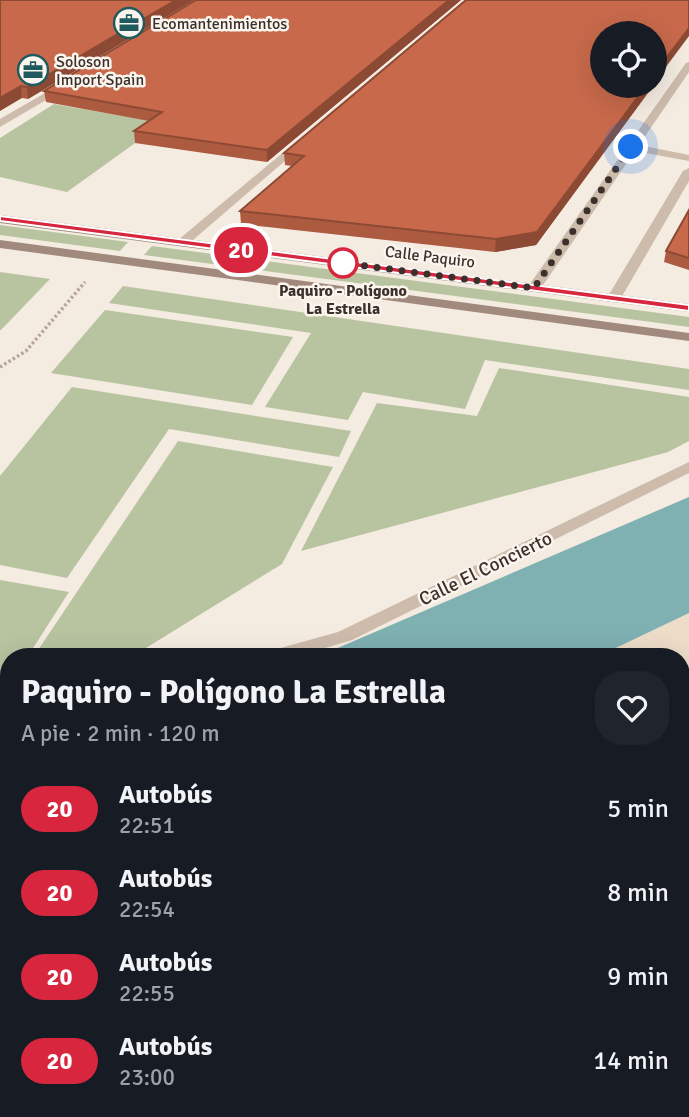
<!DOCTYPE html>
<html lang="es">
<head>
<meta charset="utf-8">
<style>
  :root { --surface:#171b24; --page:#20242c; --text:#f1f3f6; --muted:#9ea1a6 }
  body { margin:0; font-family:Signika,sans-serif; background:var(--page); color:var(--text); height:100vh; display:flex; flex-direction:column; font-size:26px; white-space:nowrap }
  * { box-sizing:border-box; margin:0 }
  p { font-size:23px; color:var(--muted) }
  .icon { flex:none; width:38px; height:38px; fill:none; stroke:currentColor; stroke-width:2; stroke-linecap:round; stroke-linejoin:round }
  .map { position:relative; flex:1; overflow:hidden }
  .panel { position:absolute; left:0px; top:648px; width:690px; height:471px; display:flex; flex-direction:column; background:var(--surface); border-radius:28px 28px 0 0; box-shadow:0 7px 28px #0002 }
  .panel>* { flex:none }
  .badge { padding:0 14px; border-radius:23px; font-size:24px; line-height:46px }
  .fabs { position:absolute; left:590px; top:21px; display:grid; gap:14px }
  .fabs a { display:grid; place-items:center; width:77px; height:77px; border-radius:50%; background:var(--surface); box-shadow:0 7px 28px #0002; font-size:35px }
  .you { position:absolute; width:35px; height:35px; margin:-18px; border:5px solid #fff; border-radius:50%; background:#1a73e8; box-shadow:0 0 0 10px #1a73e833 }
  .map>.badge { position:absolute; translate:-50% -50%; box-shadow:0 0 0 4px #fff }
  .round { display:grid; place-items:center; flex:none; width:74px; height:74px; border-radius:28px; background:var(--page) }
  .summary { display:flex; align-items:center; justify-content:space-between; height:119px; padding:0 21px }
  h1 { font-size:33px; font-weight:700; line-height:52px }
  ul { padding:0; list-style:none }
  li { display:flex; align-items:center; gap:21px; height:84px; padding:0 21px }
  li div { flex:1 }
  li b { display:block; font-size:26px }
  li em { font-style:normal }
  li .badge { min-width:77px; font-weight:700; text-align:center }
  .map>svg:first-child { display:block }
</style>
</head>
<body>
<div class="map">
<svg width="689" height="1117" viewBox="0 0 689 1117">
  <rect width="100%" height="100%" fill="#f4ebe1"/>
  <path fill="#b8c4a0" d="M 54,104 L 163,123 L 67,192 L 0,177 L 0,138 Z
    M 0,225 L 128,242 L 120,251 L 0,235 Z
    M 152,246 L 689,317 L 689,327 L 144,255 Z
    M 0,272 L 50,279 L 1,330 L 0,330 Z
    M 123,286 L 689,369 L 689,390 L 485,360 L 465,409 L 363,392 L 348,420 L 265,407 L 311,333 L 109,303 Z
    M 105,310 L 293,337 L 252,405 L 51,373 Z
    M 499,368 L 689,397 L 689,441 L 668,452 L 301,551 L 377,403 L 477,416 Z
    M 72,387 L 351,431 L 339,457 L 169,429 L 67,578 L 0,565 L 0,476 Z
    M 178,441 L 333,467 L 282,564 L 133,656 L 34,656 Z
    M 0,580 L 69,592 L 28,656 L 9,656 L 9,684 L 0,682 Z"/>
  <path fill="#ecdcc8" d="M 689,613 L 689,1117 L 0,1117 L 0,941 L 9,936 L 9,1110 L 681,1110 L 681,656 L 599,656 Z"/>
  <path fill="#7fb0b2" d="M 689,497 L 689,613 L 599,656 L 319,656 Z
    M 9,789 L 9,936 L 0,941 L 0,793 Z"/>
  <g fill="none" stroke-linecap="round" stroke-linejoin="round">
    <path stroke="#b9a596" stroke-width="3.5" stroke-dasharray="2.5 2.5" stroke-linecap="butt" d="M 0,367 L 26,351 L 85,282"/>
    <path fill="#cdbbac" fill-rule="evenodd" d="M 689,462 L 689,473 L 352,640 L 298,656 L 267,656 L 270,651 L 338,632 Z
      M 689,708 L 689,725 L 681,727 L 681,711 Z
      M 9,744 L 9,760 L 0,763 L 0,746 Z
      M 23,1110 L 56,1110 L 53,1117 L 20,1117 Z"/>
    <path fill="#cdbbac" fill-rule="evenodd" d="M 689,62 L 689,72 L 639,145 L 689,155 L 689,161 L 635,151 L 539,291 L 529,291 L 527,288 L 686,63 Z
      M 66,81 L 71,84 L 70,86 L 0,127 L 0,119 Z
      M 298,140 L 307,142 L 186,246 L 178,246 L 178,240 Z
      M 689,168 L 689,181 L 621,298 L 619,301 L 609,301 L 607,298 L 683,171 Z"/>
    <path fill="#a18a7d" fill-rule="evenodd" d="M 0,215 L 689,304 L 689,312 L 0,223 Z
      M 0,240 L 689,333 L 689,341 L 0,248 Z"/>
  </g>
  <path fill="#ac5a40" d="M 0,0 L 194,0 L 28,99 L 22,98 Z
    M 461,0 L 267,162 L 135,143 L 134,131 L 149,121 L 46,102 L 44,91 Z
    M 602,86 L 653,86 L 536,245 L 495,252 L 241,224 L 240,211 L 292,166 L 285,165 L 284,153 Z
    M 689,210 L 689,270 L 664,262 L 666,251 Z"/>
  <path fill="#8c4a34" d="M 176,0 L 194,0 L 28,99 L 27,87 Z
    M 449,0 L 461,0 L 267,162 L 267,150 Z
    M 689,28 L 689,36 L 654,83 L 654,74 Z
    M 21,86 L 22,98 L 0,111 L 0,98 Z
    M 646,86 L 653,86 L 536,245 L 495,252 L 496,239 Z"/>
  <path fill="#c8694b" stroke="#8c4a34" stroke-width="2" d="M 0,0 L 176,0 L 27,87 L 21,86 L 0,98 Z
    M 196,0 L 449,0 L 267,150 L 134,131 L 162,112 L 44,91 Z
    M 466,0 L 689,0 L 689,28 L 654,74 L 654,33 L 602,33 L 602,86 L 646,86 L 537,232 L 496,239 L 240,211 L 304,156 L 284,153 Z
    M 689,210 L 689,258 L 666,251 Z"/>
  <path fill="#d7263d" stroke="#fff" stroke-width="2" d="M 0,216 L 689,305 L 689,311 L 0,221 Z"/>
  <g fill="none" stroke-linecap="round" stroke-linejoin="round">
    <path stroke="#3b302b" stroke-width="7" stroke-dasharray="0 12.6" d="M 343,263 L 335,262 L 534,288 L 631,147"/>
  </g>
  <defs>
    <g id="office-ring" transform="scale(1.575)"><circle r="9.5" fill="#fbf5ee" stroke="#1f5a5e" stroke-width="1.5"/><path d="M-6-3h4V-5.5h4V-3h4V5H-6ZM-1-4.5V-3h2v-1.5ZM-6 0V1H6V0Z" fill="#1f5a5e"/></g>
  </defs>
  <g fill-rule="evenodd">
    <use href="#office-ring" x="129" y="23"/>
    <use href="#office-ring" x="33" y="70"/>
  </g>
  <circle fill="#fff" stroke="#d7263d" stroke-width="3.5" cx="343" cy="263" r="14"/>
  <g text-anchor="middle" stroke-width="5" stroke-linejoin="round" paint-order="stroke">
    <g font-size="16" fill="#3b302b" stroke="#fbf5ee" text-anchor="start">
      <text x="152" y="29">Ecomantenimientos</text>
      <text x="56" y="67">Soloson<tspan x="56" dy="18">Import Spain</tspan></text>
    </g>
    <g font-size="16" fill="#3b302b" stroke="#fbf5ee">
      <text transform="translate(430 256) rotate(7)" y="6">Calle Paquiro</text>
    </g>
    <g font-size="16" font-weight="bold" fill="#3b302b" stroke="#fbf5ee">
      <text x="343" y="296">Paquiro - Polígono<tspan x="343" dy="18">La Estrella</tspan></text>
    </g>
    <g font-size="19" fill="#3b302b" stroke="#fbf5ee">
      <text transform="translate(485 568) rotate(-26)" y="7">Calle El Concierto</text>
    </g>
  </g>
</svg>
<div class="fabs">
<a><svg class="icon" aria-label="locate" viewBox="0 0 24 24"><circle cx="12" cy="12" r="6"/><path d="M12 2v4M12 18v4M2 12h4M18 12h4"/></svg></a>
</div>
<div class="you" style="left:631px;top:147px"></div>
<b class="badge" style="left:241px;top:250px;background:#d7263d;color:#fff">20</b>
<section class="panel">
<div class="summary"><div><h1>Paquiro - Polígono La Estrella</h1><p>A pie · 2 min · 120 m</p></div><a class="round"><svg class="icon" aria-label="heart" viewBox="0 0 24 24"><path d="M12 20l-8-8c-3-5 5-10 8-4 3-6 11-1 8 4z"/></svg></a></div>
<ul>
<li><span class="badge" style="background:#d7263d;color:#fff">20</span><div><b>Autobús</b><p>22:51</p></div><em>5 min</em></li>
<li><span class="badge" style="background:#d7263d;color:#fff">20</span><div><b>Autobús</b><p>22:54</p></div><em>8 min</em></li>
<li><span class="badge" style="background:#d7263d;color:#fff">20</span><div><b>Autobús</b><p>22:55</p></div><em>9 min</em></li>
<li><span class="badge" style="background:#d7263d;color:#fff">20</span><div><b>Autobús</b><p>23:00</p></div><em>14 min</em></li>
</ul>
</section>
</div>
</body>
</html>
